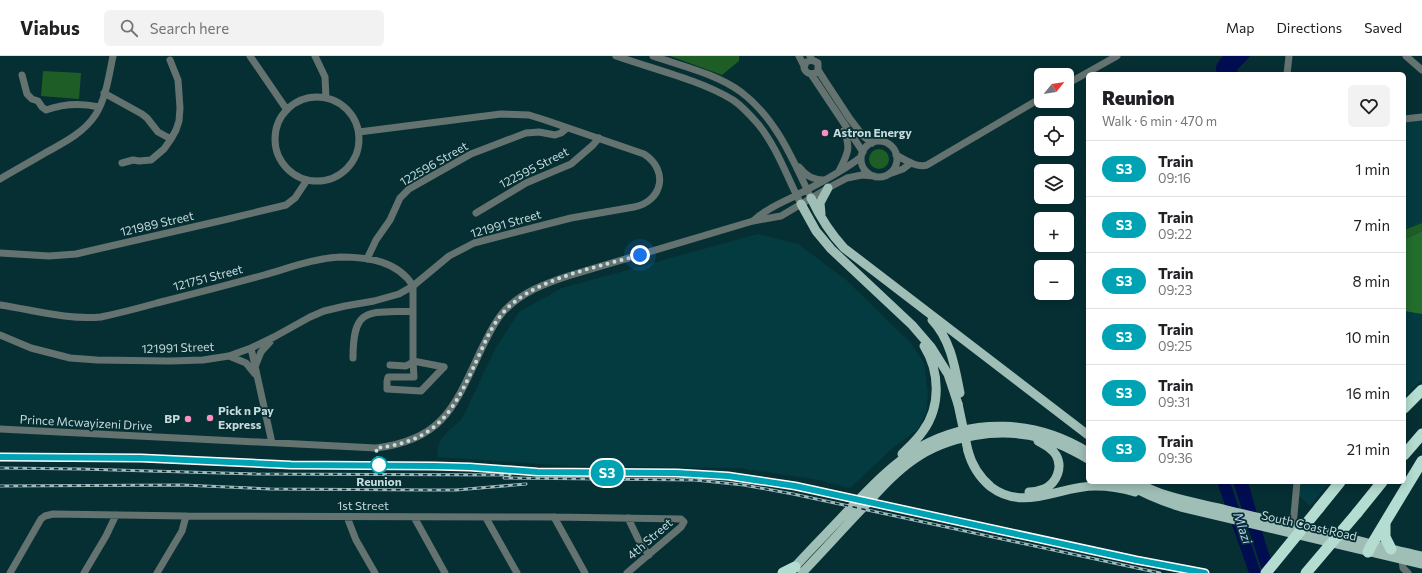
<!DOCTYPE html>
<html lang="en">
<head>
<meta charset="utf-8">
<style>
  :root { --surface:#fff; --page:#f2f2f2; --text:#202124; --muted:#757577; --line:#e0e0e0 }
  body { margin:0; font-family:Commissioner,sans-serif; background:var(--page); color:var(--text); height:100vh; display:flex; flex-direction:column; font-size:15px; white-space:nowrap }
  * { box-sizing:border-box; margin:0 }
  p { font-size:13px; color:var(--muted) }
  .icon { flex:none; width:22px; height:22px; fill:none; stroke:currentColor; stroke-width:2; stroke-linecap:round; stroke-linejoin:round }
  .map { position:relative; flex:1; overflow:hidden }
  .sheet { position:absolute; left:1086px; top:16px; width:320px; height:412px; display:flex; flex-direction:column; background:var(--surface); border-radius:6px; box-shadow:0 2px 10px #0003 }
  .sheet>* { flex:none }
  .badge { padding:0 8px; border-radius:13px; font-size:14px; line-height:26px }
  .needle { width:26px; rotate:60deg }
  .controls { position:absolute; left:1034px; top:12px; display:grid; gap:8px }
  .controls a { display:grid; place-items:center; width:40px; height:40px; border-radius:6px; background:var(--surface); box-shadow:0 2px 10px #0003; font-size:20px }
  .you { position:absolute; width:20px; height:20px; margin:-10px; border:3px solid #fff; border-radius:50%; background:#1a73e8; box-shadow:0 0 0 6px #1a73e833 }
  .map>.badge { position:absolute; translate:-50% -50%; box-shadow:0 0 0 2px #fff }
  .round { display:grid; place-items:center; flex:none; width:42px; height:42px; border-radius:6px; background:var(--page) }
  .head { display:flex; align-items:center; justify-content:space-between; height:68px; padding:0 16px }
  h1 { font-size:19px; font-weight:800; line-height:30px }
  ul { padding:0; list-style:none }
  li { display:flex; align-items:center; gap:12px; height:56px; padding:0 16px; border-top:1px solid var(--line) }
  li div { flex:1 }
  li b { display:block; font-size:15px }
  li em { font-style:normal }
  li .badge { min-width:44px; font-weight:700; text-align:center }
  header { display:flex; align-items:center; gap:24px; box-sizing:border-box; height:56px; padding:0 20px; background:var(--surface); border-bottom:1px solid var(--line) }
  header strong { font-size:19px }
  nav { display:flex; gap:22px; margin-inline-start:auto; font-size:14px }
  .search { width:280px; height:36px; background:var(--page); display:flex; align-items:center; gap:10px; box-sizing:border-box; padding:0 14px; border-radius:6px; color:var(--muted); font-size:15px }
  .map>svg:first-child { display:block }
</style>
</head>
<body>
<header>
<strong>Viabus</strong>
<div class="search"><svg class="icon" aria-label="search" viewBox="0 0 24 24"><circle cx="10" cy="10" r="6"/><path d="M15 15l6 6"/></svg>Search here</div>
<nav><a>Map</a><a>Directions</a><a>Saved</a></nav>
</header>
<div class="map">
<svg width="1422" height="517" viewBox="0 0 1422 517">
  <rect width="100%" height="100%" fill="#062f33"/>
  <path fill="#043b40" d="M 1422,61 L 1422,167 L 1404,174 L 1404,63 Z
    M 758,178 L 798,188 L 845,223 L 911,287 L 924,307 L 928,337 L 926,357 L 918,373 L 893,392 L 850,432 L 819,424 L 740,412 L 569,410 L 437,401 L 438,391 L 441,383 L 450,373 L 462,363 L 495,293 L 519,256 L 562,232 Z
    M 1404,255 L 1422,258 L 1422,324 L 1404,341 Z
    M 1297,426 L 1330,426 L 1310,450 L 1296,437 Z"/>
  <path fill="#1f5d27" d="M 670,0 L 739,0 L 739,5 L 722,19 Z
    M 43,15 L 81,17 L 79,43 L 41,40 Z
    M869 103a10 10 0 1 1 20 0a10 10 0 1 1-20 0Z
    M 1422,167 L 1422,175 L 1404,184 L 1404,174 Z"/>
  <path fill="#236d2d" d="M 1422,175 L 1422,258 L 1404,255 L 1404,184 Z"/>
  <path fill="#000d50" d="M 1223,0 L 1250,0 C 1246,6 1241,9 1237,14 L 1238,18 L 1217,18 C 1214,10 1218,6 1223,0 Z
    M 1217,426 L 1230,426 L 1261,517 L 1249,517 Z
    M 1233,426 L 1248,426 L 1266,489 L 1276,517 L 1263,517 Z"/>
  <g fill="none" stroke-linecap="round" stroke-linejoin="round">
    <path stroke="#64736f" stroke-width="7" d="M 250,0 L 287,54
      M 315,0 L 325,21 L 326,42
      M 616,0 C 653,13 700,24 733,44 C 742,50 751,60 758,68 C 777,91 787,121 801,148
      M 653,0 C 681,10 717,18 741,36 C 776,62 793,104 811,142
      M 799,0 L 804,10
      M 810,0 L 812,4 L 818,7 L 818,14 L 825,25 L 850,63 L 863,80 L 872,87
      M 1406,0 L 1422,14
      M 170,4 L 178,24 L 180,52 L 179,65 L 176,74 L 171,83
      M 812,4 L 806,6 L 804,12 C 806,17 810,19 815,17
      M 811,18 L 863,96
      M 1287,18 L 1289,0
      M 22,19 L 27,38 L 32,43 L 38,45 L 42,51 L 46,54 C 63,48 81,47 99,51
      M 1067,28 L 1117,0
      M 104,37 L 142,58 L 147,62 L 158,76 L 171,83 L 164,93 L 151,104 L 139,105 L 133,104 L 122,107
      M275 83a42 42 0 1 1 84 0a42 42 0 1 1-84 0Z
      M 1404,63 L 1422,61
      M861 103a18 18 0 1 1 36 0a18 18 0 1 1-36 0Z
      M 896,99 C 906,104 916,112 927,109 L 1041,42
      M 799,111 C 806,120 812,123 823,124
      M 839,115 C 848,97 851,93 844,74
      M 889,118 L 903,113 L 911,107
      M 0,123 C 15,114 30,106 45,97 C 63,87 84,77 96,58 C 106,42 109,19 113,0
      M 476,157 L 526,127 L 571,108 L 593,89 L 599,82
      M 753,165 C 766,153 781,147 797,139 C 818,128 842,116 861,101
      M 0,197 L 49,200 L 76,198 L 228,163 L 286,149 L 295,142 L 307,124
      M 367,203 L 376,184 L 390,164 L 400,142 L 409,133 L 471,98 L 526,77 L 539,76 L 555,79 L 561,77 L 567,72
      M 0,249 C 34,254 66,264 101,261 C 120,257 139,252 157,247 C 193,238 228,229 264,219 C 289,212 315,202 341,201 C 368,201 398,205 413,230 L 413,306 L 406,310 L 390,309
      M 0,279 L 31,292 L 70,302 L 97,304 L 170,305 L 203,304 L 229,300 L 251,292 L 274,281 L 310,261 L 324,255 L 345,250 L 374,245 L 399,238 L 413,230 L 449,200 L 474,187 L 571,162 L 634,151 C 663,145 669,114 644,98 L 545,64 L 529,59 L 501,58 L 359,76
      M 251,292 L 272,387
      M 229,300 L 246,307 L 255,318
      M 353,302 C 353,249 369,257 413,255
      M 413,305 L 444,311
      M 413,306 L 414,321 L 388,321 L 387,325 L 387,333 L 421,335 L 444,311
      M 255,311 L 261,296 L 270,286
      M 0,373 L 376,392 C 444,384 455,349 481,294 C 488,280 494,266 504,255 C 522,236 544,228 568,220 L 753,165 L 781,160 L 830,131 L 847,122 L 862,119 L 874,120
      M 347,461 L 356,484 L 375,517
      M 414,461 L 445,517
      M 554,461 L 585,517
      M 486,462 L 517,517
      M 628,462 L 641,489 L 649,499
      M 1293,470 L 1297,426
      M 1402,504 L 1403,512 L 1408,517
      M 10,517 L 41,463 L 45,460 L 53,458 L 186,460 L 554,461 L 681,463 L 684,466 L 681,471 L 627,517
      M 84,517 L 106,480 L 116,459
      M 157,517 L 182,475 L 186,460"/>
    <path stroke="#9fbeb5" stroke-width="9" d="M 811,142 C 820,161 830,177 844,192 L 1088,379
      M 801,148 L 816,175 L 831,193 L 912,269 L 931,291 L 948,318 L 958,348
      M 821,158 L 820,147 L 828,132
      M 932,264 C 951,284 955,312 960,337
      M 968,395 C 972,410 979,421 991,431 C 1024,456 1059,430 1095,430 C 1108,430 1122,432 1135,436
      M 902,398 C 909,391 917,384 923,375 C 941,350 940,316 924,290
      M 1124,426 C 1142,437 1161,445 1181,451 L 1422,508
      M 1137,426 C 1165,443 1196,446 1227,454 C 1259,462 1292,469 1325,476 C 1357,484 1389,493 1422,500
      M 1029,436 C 1034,436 1039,435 1044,433 C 1057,427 1063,411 1056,399 C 1052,392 1045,389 1038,385
      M 791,515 C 807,497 824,480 841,462 C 865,437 890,409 920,391 C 974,361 1036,364 1088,396
      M 802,517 C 822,496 841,475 860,455 C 877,437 893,418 913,404 C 948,379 1000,371 1041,382 C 1057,386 1074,395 1088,403"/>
    <path stroke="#b5dcd0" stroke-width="11" d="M 1404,352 L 1422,334
      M 1404,399 L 1422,378
      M 1319,452 L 1340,426
      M 1357,457 L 1382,426
      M 1385,468 L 1385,481 L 1391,493
      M 1368,496 L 1372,488 L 1422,405
      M 783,517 L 795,511"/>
    <g stroke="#a2babd" stroke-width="3">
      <path id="rail" d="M 0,401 L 141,402 L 291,409 L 434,410 L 470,411 L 537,416 L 677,417 L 728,420 L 795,430 L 1136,504 L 1205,517
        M 0,412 L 80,413 L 256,418 L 510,419
        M 504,422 L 695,424 L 744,429 L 793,438 L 1160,517
        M 0,430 L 182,429 L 270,433 L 431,434 L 456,434 L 526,428"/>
    </g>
    <use href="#rail" stroke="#062f33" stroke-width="1.5" stroke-dasharray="4.5" stroke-linecap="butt"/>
    <path stroke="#9fbeb5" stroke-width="9" d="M 958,348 L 968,395"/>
    <path stroke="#b5dcd0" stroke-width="11" d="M 1266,517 L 1319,452
      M 1306,517 L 1357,457"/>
  </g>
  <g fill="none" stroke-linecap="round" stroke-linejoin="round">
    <g stroke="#fff" stroke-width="9">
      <path id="line" d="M 0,401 L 141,402 L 291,409 L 434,410 L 470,411 L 537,416 L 677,417 L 728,420 L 795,430 L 1136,504 L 1205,517"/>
    </g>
    <use href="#line" stroke="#00a3b4" stroke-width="6"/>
    <path stroke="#c7dbdd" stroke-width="4" stroke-dasharray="0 7.2" d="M 379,409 L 376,392 C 443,385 456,349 481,295 C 489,277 497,260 513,247 C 544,221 601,210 640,199"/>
  </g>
  <g fill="#fd8ec0" stroke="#062f33" stroke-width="1.5">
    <circle cx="825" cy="77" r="4"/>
    <circle cx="210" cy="362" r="4"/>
    <circle cx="188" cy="363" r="4"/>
  </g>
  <circle fill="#fff" stroke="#00a3b4" stroke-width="2" cx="379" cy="409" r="8"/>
  <g text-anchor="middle" stroke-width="3.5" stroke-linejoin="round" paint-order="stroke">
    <g font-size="12" font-weight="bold" fill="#c7dbdd" stroke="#062f33" text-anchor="start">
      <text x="833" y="81">Astron Energy</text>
      <text x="218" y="359">Pick n Pay<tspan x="218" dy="14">Express</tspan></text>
      <text x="180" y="367" text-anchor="end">BP</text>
    </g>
    <g font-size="12" fill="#c7dbdd" stroke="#062f33">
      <text transform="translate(434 108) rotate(-30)" y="4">122596 Street</text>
      <text transform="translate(534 112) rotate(-27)" y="4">122595 Street</text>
      <text transform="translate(157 168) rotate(-13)" y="4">121989 Street</text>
      <text transform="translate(506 168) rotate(-16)" y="4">121991 Street</text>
      <text transform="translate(208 222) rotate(-15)" y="4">121751 Street</text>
      <text transform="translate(178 292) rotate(-2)" y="4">121991 Street</text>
      <text transform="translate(86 367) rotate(3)" y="4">Prince Mcwayizeni Drive</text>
      <text x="363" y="454">1st Street</text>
      <text transform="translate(1309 470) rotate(13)" y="4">South Coast Road</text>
      <text transform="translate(650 483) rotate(-41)" y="4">4th Street</text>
    </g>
    <g font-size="12" font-weight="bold" fill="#c7dbdd" stroke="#062f33">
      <text x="379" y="430">Reunion</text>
    </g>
    <g font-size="13" font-style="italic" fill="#b8ccf4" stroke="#062f33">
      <text transform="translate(1243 472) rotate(71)" y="5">Mlazi</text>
    </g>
  </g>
</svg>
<div class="controls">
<a><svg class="needle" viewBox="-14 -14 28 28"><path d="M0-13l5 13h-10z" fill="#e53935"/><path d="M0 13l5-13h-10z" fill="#757577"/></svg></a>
<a><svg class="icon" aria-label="locate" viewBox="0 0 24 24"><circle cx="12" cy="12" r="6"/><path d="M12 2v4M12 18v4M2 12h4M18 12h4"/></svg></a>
<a><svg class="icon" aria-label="layers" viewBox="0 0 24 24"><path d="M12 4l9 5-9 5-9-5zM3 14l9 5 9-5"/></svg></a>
<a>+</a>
<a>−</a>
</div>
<div class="you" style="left:640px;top:199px"></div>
<b class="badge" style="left:607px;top:417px;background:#00a3b4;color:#fff">S3</b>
<section class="sheet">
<div class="head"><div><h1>Reunion</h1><p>Walk · 6 min · 470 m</p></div><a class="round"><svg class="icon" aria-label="heart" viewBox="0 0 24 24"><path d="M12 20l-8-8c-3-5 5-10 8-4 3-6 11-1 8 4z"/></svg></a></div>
<ul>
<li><span class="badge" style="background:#00a3b4;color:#fff">S3</span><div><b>Train</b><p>09:16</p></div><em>1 min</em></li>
<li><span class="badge" style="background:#00a3b4;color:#fff">S3</span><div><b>Train</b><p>09:22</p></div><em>7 min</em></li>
<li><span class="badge" style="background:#00a3b4;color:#fff">S3</span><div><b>Train</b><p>09:23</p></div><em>8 min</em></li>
<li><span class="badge" style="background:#00a3b4;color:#fff">S3</span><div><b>Train</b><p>09:25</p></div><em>10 min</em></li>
<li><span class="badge" style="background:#00a3b4;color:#fff">S3</span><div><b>Train</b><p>09:31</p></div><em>16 min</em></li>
<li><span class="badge" style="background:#00a3b4;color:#fff">S3</span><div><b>Train</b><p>09:36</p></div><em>21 min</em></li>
</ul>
</section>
</div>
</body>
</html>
